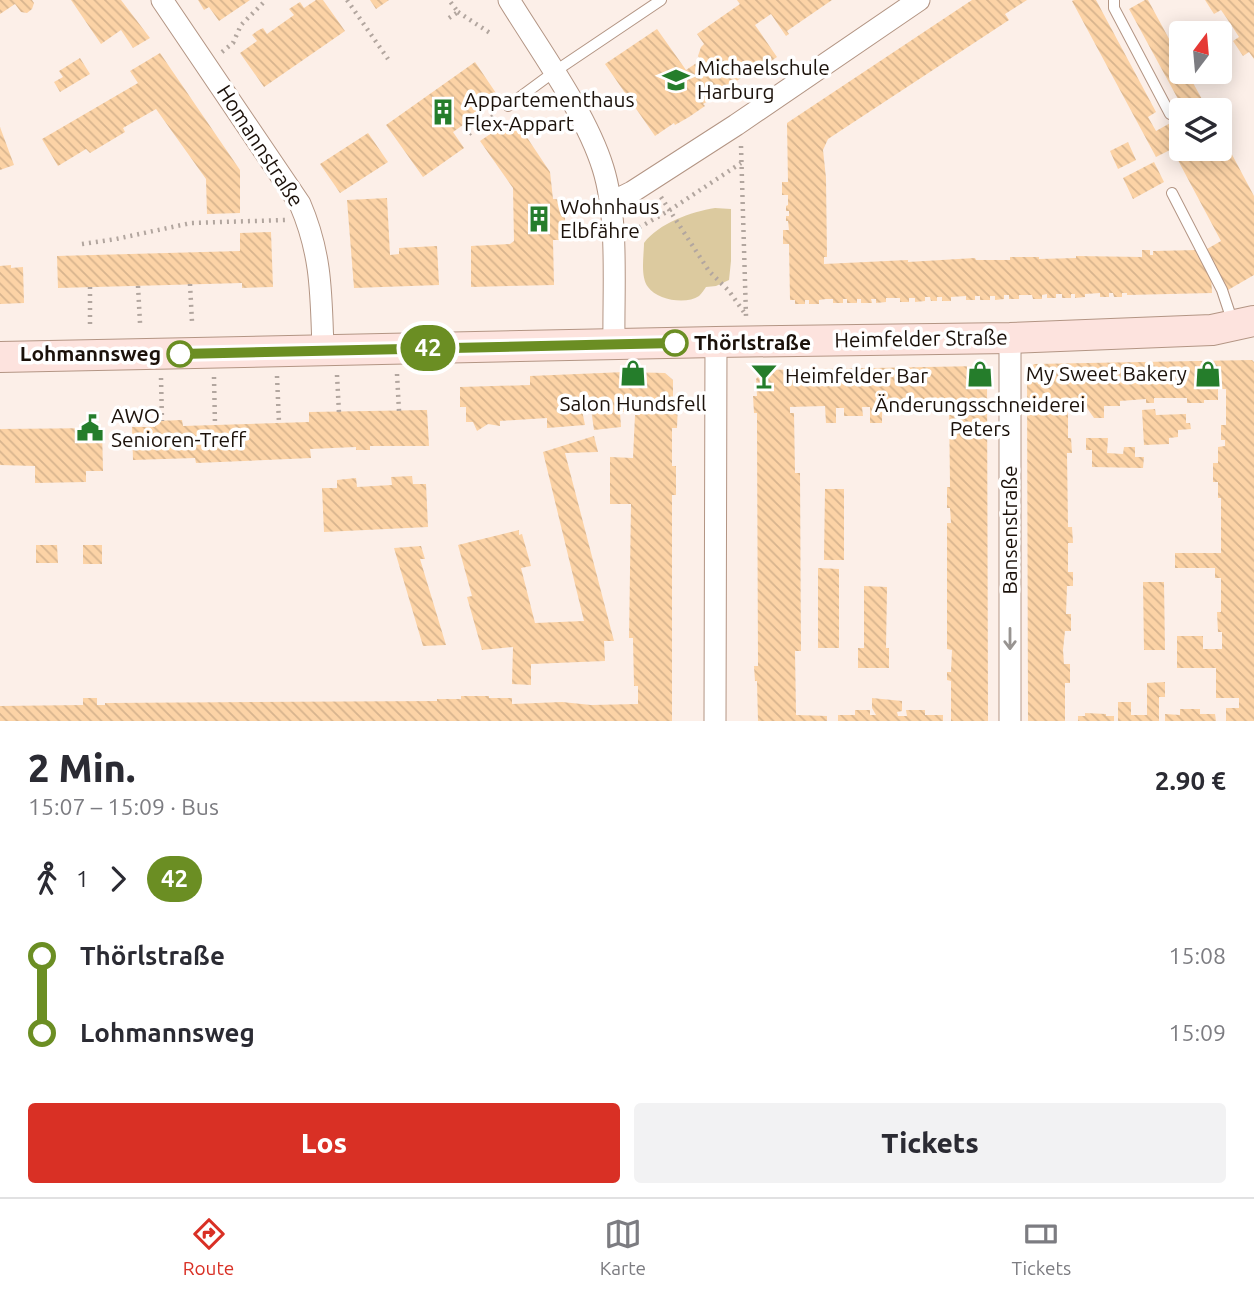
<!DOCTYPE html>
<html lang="de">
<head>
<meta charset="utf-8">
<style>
  :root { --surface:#fff; --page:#f2f2f3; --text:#2b2b33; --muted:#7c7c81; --line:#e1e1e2; --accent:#d93025 }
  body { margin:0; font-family:Ubuntu,sans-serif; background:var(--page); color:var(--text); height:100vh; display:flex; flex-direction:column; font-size:26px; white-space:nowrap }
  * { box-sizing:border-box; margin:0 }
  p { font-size:23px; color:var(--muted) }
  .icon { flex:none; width:38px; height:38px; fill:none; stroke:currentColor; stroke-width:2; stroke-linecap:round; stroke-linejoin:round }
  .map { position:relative; height:721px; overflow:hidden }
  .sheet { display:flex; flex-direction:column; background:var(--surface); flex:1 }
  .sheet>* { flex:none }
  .badge { padding:0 14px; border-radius:23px; font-size:24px; line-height:46px }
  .needle { width:46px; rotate:16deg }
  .tools { position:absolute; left:1169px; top:21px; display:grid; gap:14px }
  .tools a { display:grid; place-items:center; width:63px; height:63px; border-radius:7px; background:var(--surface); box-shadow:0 4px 18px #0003; font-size:35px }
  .map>.badge { position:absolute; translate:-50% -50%; box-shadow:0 0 0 4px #fff }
  .legs { display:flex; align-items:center; gap:10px; height:77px; padding:0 28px; font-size:23px }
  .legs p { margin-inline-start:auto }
  .head { display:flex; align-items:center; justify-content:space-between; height:119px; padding:0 28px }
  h1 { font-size:38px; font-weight:800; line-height:52px }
  .cta { display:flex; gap:14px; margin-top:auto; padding:14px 28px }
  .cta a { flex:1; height:80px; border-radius:7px; background:var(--accent); color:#fff; font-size:28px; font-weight:800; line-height:80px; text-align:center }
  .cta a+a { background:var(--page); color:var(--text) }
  ul { padding:0 28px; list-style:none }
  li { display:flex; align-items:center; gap:24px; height:77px; font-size:26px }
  li i { display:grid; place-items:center; width:10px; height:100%; margin:0 9px; background:currentColor }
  li i::after { content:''; width:18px; height:18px; margin:-9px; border:5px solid; border-radius:50%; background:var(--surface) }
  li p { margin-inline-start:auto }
  li:first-child i { background:linear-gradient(#0000 50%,currentColor 0) }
  li:last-child i { background:linear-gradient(currentColor 50%,#0000 0) }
  .dock { display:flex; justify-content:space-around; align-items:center; height:98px; border-top:2px solid var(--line); background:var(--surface); font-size:19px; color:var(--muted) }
  .dock a { display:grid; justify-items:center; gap:4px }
  .dock .current { color:var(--accent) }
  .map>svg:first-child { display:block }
</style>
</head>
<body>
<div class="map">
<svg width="1254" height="721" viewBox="0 0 1254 721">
  <defs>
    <pattern id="building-back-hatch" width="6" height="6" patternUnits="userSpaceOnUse" patternTransform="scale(1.75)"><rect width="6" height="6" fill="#fcd3a6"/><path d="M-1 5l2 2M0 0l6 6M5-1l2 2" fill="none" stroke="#d7b48e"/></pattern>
  </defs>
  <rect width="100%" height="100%" fill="#fcefe8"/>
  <path fill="#dcca9f" d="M 715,208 L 731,209 L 731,261 L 729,280 L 716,286 L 706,287 C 704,290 702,293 699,296 C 686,305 657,300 648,287 C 640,277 644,255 644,243 C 659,223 691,212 715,208 Z"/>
  <path fill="url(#building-back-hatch)" d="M 0,0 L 32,0 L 34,3 L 32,9 L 27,13 L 21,12 L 15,4 L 0,14 Z
    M 71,0 L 121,0 L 150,38 L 133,48 L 121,30 L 101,44 Z
    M 198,0 L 250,0 L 219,21 L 209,7 L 204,10 Z
    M 316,0 L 323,0 L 345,31 L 264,87 L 240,53 L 257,41 L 252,35 L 257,31 L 263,28 L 267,34 L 294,15 L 289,9 L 300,2 L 304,8 Z
    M 370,0 L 389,0 L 376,9 Z
    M 737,0 L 832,0 L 787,31 L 789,34 L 786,36 L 771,14 L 755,25 L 777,57 L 746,78 L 744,76 L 732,84 L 734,86 L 703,104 L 705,106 L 689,117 L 675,125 L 674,123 L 655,136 L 605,64 L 657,29 L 686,70 L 701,60 L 698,56 L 701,47 L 704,44 L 697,34 L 740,4 Z
    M 972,0 L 1027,0 L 1005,14 L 1009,20 L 828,139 L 823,150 L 826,178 L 827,257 L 824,257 L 824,264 L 908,260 L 908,262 L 975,258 L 976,260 L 1010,260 L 1010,257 L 1039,257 L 1039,259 L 1076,258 L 1076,256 L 1142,257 L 1142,250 L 1150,250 L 1150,255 L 1153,255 L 1153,251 L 1197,250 L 1211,274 L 1212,293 L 1127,295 L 1127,293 L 1122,293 L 1122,297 L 1114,297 L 1113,293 L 1109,293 L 1109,297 L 1100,297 L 1100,293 L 1085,294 L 1085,297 L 1075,298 L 1075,294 L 1071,294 L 1071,298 L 1062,298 L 1062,294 L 1056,294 L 1056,298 L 1047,298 L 1047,294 L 1042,295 L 1042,299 L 1033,299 L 1032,295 L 1019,295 L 1019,299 L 1009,299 L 1009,295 L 1004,295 L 1004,299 L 995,300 L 995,296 L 990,296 L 990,300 L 980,300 L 980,296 L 975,296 L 975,300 L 966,300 L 966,296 L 951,297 L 951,301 L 942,301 L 942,297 L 937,297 L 937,301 L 931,301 L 930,297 L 925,297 L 925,301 L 915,302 L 915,298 L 909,298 L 909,302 L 900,302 L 900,298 L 886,298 L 886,302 L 876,303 L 876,299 L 871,299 L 872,303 L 861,303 L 861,299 L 857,299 L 857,303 L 847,303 L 847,299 L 843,299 L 843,303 L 833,303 L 833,299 L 826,299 L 819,300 L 819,304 L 809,304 L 809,300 L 805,300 L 805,304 L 795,304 L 795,300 L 790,300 L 789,244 L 783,244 L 783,230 L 789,230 L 788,221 L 786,221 L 786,216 L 789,216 L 789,211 L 786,211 L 786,206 L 788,205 L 788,195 L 782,195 L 782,182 L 788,182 L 787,123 Z
    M 1074,0 L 1096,0 L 1156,112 L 1148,117 L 1156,131 L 1181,117 L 1181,149 L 1220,149 L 1220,132 L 1254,196 L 1254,275 L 1228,290 L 1207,249 L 1221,241 L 1172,149 L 1156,157 L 1072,1 Z
    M 1145,0 L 1148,0 L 1181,61 L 1181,72 L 1187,72 L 1208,110 L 1184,110 L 1129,9 Z
    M 1205,0 L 1254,0 L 1254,59 L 1249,52 L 1243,56 L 1233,41 L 1239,37 L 1230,23 L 1221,10 L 1214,14 Z
    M 160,53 L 240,170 L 240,213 L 207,214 L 206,179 L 156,109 L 123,128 L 125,132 L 90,153 L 86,149 L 58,166 L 42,139 L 138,83 L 130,71 Z
    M 80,58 L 90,74 L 60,92 L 54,82 L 63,77 L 59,71 Z
    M 475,62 L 500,99 L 453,132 L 464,148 L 423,177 L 386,125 Z
    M 514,118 L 550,172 L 553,199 L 565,200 L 565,240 L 553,240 L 554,285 L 471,287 L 471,246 L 510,244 L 514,241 L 513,188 L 480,141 Z
    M 0,127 L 14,165 L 0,170 Z
    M 368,133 L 388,162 L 340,193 L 320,164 Z
    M 1128,142 L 1136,160 L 1118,169 L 1110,151 Z
    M 1154,162 L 1164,182 L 1133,199 L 1123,178 Z
    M 387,198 L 390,255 L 399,254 L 399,248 L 437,246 L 439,285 L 354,288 L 347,200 Z
    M 271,232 L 273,287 L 242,288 L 242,283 L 58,288 L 57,256 L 240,251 L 240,233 Z
    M 11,265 L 11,268 L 23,267 L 24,303 L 0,304 L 0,266 Z
    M 1252,360 L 1254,362 L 1254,721 L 1226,721 L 1226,708 L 1239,708 L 1239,698 L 1216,698 L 1216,668 L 1177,668 L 1177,636 L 1203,636 L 1203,649 L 1222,649 L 1222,632 L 1218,632 L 1217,612 L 1221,612 L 1221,578 L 1215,578 L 1215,568 L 1175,568 L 1175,553 L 1221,553 L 1221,498 L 1218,498 L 1218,482 L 1213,482 L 1213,463 L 1218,463 L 1218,447 L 1225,446 L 1225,440 L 1221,440 L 1221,425 L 1226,425 L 1226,389 L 1218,389 L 1218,400 L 1204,400 L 1204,403 L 1187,403 L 1187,398 L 1154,398 L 1154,403 L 1146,403 L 1146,399 L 1120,401 L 1120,406 L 1104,406 L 1104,418 L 1094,418 L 1087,408 L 1087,399 L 1068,399 L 1068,438 L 1071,438 L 1072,453 L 1067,453 L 1068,527 L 1072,527 L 1073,543 L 1068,543 L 1068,572 L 1073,572 L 1073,586 L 1067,586 L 1066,614 L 1071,614 L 1071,631 L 1065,631 L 1063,650 L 1064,664 L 1070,664 L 1070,683 L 1065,683 L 1065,721 L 1028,721 L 1027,372 L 1034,364 Z
    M 980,366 L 987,372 L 988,721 L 951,721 L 951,681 L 947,680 L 947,672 L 951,672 L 952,650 L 947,649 L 947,523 L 951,523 L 950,508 L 947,508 L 947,487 L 950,487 L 949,399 L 936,400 L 936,408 L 882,409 L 882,423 L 870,423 L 870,407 L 862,407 L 863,416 L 844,416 L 844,408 L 836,408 L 836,423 L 826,423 L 825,406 L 790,407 L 790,413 L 794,413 L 795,473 L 800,473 L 801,651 L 795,651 L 796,715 L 827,716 L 827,721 L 758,721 L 757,681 L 755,681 L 754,666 L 758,666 L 757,426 L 757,413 L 754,413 L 753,396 L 757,396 L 756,379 L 765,370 Z
    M 625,372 L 665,373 L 673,380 L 673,403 L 678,402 L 677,428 L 672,428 L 672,466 L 676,466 L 676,495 L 672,495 L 672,721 L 0,721 L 0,706 L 83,705 L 83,698 L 97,698 L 97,705 L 105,705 L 105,703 L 437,701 L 437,699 L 461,699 L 461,696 L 489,696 L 489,698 L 512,698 L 512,704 L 562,702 L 591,705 L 638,704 L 638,686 L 634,686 L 633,638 L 629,638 L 631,504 L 610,504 L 610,457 L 633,458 L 635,415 L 640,415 L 640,407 L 624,407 L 624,412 L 620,412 L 621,427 L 594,430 L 589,395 L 579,396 L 585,425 L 547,428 L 547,418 L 500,421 L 500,426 L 488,424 L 477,431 L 473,422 L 466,422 L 466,407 L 460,407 L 460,387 L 530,385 L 530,376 Z
    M 1155,409 L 1156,415 L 1186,414 L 1186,423 L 1190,423 L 1191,429 L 1178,430 L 1178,437 L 1169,438 L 1169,444 L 1144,445 L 1142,410 Z
    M 427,410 L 429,446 L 370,446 L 370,450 L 356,450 L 356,447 L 310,449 L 311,458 L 196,463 L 195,458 L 133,460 L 132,427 L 155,427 L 155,421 L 182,420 L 183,426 L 309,422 L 309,412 Z
    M 102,428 L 103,471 L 86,471 L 86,482 L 35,483 L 35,466 L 0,465 L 0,429 Z
    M 594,436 L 598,452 L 565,453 L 614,641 L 604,641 L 605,661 L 531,664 L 531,685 L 512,684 L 513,647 L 482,650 L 467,597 L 472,596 L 458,545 L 519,530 L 519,535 L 522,534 L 531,566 L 521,568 L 535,623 L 584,621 L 543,452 Z
    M 1086,438 L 1108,438 L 1107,453 L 1123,454 L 1124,447 L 1135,447 L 1135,457 L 1144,457 L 1143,468 L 1092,467 L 1092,450 L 1086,450 Z
    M 412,476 L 413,484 L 426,484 L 428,527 L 324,532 L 322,488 L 337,488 L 337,480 L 356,478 L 357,487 L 392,485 L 391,477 Z
    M 825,489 L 844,489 L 844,560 L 824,560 Z
    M 36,545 L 57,545 L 58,563 L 36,563 Z
    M 83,545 L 102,545 L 102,564 L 83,564 Z
    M 421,546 L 425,559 L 420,559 L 446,645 L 423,646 L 394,548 Z
    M 818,568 L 839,569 L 839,648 L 818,648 Z
    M 1143,582 L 1164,582 L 1165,650 L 1144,650 Z
    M 864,586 L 887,587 L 886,648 L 889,648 L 889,668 L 858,668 L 858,648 L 864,648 Z
    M 1165,682 L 1165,697 L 1159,697 L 1159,721 L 1118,721 L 1118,702 L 1131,702 L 1131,715 L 1147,715 L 1147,683 Z
    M 872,698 L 902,701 L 902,711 L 897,712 L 898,716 L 907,716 L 906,710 L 925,710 L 925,715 L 943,715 L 943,721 L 838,721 L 838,715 L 855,715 L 855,710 L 870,710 L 870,715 L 876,715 L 872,708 Z
    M 1180,709 L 1200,709 L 1200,714 L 1215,714 L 1216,721 L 1165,721 L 1165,714 L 1180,715 Z
    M 1085,713 L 1106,714 L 1106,716 L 1114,716 L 1114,721 L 1078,721 L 1078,716 L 1085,716 Z"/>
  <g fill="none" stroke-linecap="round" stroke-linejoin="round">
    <g stroke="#b39584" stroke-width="12">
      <path id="lane" d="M 1114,0 L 1114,8 L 1170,114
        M 508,106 L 554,72 L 661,0
        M 1172,193 L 1222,290 L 1233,323"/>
    </g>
    <g stroke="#b39584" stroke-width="23">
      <path id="street" d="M 162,0 L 300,204 C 322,255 321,295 323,349
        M 509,0 C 539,49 586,113 603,168 C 619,219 613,291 614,345
        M 610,203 L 632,192 L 736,125 L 919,0
        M 1010,338 L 1010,721
        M 715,721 L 716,342"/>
    </g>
    <g stroke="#b39584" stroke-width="32">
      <path id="secondary" d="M 0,357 L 716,342 L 1010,338 L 1212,330 L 1254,321"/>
    </g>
    <path stroke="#b2a69f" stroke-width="4.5" stroke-dasharray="2 5" stroke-linecap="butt" d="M 347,0 L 388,59
      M 458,12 L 490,33
      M 449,18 L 458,12 L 449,0
      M 222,52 L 233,43 L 241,25 L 266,0
      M 469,134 L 496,114
      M 741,146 L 746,316
      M 661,197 L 709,271 L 729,291 L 746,315
      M 633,231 L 670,210 L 741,163
      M 82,244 L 116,239 L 191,223 L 285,220
      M 190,284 L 192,322
      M 138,286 L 140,323
      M 90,287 L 90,324
      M 397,374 L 399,411
      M 337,375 L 339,413
      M 277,376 L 279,423
      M 214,377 L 215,425
      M 161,378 L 162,421"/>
    <use href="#lane" stroke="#fff" stroke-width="10"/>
    <use href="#street" stroke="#fff" stroke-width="21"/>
    <use href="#secondary" stroke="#fde3de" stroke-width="30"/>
  </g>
  <defs><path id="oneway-shaft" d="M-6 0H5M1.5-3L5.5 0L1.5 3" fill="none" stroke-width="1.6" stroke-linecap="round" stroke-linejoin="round" transform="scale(1.75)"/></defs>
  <use stroke="#989491" href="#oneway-shaft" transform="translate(1010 639) rotate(90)"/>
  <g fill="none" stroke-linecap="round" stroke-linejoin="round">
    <g stroke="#fff" stroke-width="16">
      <path id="line-1" d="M 180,354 L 675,343"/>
    </g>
    <use href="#line-1" stroke="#6b8e23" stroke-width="10"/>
  </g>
  <defs>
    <g id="school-bare" transform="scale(2.1)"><path d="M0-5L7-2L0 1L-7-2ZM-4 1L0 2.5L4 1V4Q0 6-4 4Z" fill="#257d2b" stroke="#fff" stroke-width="2.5" paint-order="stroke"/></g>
    <g id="building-bare" transform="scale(2.1)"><path d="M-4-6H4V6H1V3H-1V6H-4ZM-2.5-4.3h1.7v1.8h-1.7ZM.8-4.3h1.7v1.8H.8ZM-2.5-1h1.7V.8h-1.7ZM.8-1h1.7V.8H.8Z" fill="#257d2b" stroke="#fff" stroke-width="2.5" paint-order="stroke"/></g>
    <g id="shop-bare" transform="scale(2.1)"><path d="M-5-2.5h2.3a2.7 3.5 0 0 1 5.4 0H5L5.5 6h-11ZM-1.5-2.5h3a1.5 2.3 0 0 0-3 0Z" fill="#257d2b" stroke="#fff" stroke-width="2.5" paint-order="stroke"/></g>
    <g id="bar-bare" transform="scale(2.1)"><path d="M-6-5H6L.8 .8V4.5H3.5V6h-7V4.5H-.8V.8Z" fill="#257d2b" stroke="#fff" stroke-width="2.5" paint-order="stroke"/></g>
    <g id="civic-bare" transform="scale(2.1)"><path d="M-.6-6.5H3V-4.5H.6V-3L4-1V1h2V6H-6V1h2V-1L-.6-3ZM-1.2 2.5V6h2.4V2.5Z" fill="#257d2b" stroke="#fff" stroke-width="2.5" paint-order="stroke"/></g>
  </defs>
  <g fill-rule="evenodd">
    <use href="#school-bare" x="676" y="80"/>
    <use href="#building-bare" x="443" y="112"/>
    <use href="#building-bare" x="539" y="219"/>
    <use href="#shop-bare" x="633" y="373"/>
    <use href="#shop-bare" x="980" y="374"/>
    <use href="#shop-bare" x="1208" y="374"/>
    <use href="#bar-bare" x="764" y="376"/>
    <use href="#civic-bare" x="90" y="428"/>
  </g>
  <g fill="#fff" stroke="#6b8e23" stroke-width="3.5">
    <circle cx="675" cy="343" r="12"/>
    <circle cx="180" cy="354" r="12"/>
  </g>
  <g text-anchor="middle" stroke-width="7" stroke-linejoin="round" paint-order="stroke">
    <g font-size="21" fill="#1b110a" stroke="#fff" text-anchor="start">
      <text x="697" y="75">Michaelschule<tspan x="697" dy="24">Harburg</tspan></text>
      <text x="464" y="107">Appartementhaus<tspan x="464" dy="24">Flex-Appart</tspan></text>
      <text x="560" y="214">Wohnhaus<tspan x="560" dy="24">Elbfähre</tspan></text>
      <text x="1187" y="381" text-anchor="end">My Sweet Bakery</text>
      <text x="785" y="383">Heimfelder Bar</text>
      <text x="633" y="411" text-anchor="middle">Salon Hundsfell</text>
      <text x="980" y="412" text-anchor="middle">Änderungsschneiderei<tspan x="980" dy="24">Peters</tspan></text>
      <text x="111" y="423">AWO<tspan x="111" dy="24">Senioren-Treff</tspan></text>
    </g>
    <g font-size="21" fill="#1b110a" stroke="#fff">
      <text transform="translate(260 146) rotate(57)" y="7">Homannstraße</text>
      <text transform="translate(921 339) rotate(-1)" y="7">Heimfelder Straße</text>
      <text transform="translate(1010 530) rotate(-90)" y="7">Bansenstraße</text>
    </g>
    <g font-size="21" font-weight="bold" fill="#1b110a" stroke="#fff" text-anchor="start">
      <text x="694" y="350">Thörlstraße</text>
      <text x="161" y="361" text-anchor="end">Lohmannsweg</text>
    </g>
  </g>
</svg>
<div class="tools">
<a><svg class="needle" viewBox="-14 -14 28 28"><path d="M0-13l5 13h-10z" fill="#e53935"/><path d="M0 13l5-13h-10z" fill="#7c7c81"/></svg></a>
<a><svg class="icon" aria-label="layers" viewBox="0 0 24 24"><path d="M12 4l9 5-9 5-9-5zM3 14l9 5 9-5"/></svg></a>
</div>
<b class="badge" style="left:428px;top:348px;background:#6b8e23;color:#fff">42</b>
</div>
<section class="sheet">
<div class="head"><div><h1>2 Min.</h1><p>15:07 – 15:09 · Bus</p></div><b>2.90 €</b></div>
<div class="legs"><svg class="icon" aria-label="walk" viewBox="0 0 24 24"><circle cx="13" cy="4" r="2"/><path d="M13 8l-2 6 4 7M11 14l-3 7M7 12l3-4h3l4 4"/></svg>1<svg class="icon" aria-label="forward" viewBox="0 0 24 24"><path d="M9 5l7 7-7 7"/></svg><b class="badge" style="background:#6b8e23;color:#fff">42</b></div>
<ul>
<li><i style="color:#6b8e23"></i><b>Thörlstraße</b><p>15:08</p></li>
<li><i style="color:#6b8e23"></i><b>Lohmannsweg</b><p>15:09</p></li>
</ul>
<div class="cta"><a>Los</a><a>Tickets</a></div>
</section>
<nav class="dock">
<a class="current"><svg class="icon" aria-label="directions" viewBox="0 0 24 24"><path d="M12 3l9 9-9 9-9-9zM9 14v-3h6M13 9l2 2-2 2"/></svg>Route</a>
<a><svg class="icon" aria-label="map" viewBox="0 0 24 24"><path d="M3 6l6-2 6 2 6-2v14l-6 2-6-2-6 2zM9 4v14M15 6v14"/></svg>Karte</a>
<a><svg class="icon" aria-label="tickets" viewBox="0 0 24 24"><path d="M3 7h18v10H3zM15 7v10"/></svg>Tickets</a>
</nav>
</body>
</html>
